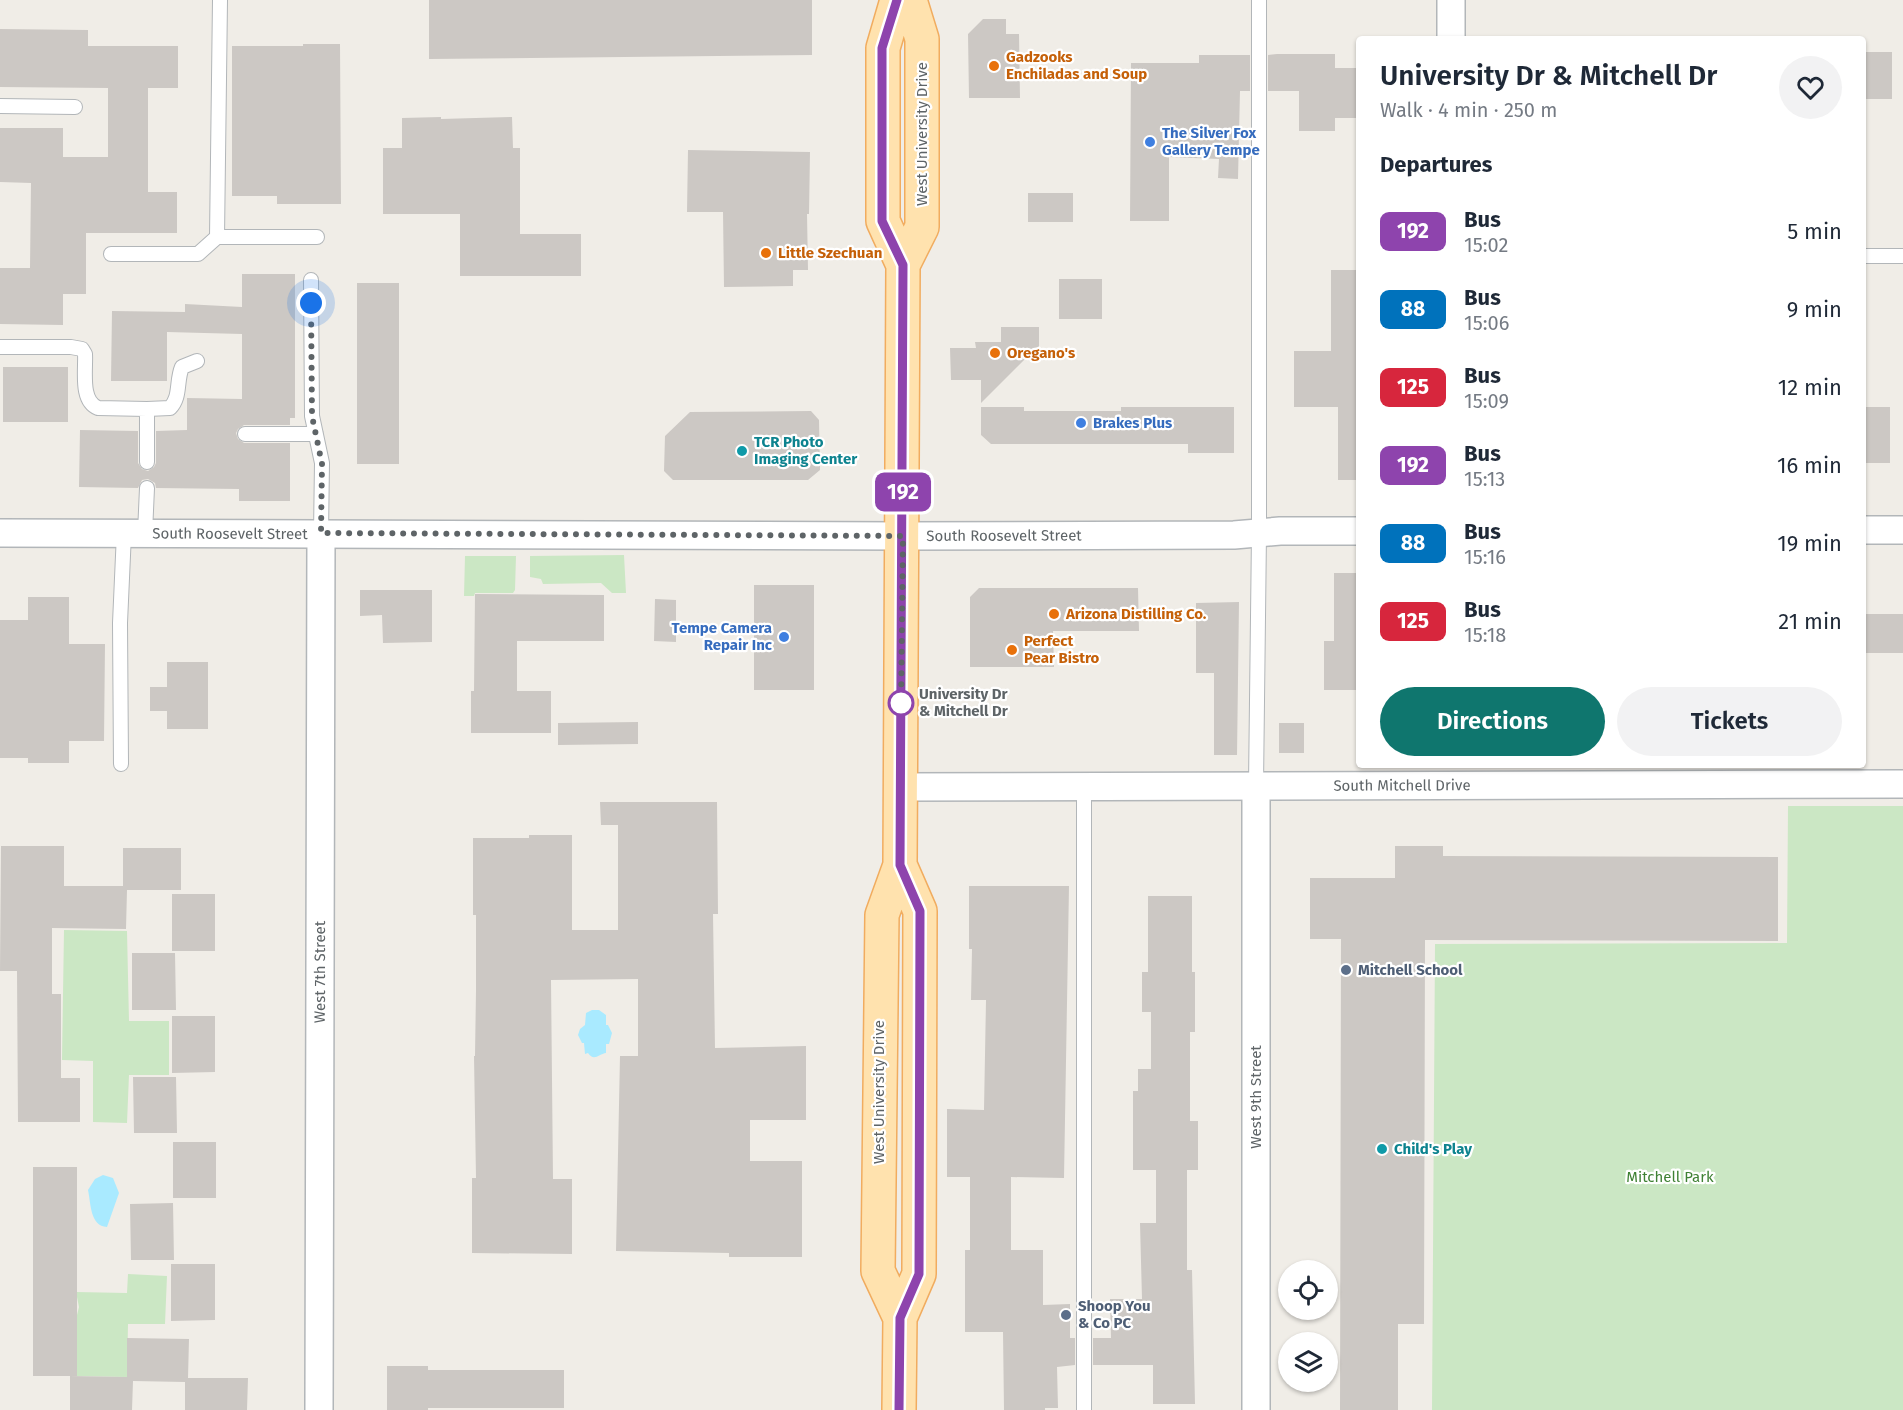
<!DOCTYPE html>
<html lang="en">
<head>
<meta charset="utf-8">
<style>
  :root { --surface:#fff; --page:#f2f2f3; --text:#1f2937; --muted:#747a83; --accent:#0f766e }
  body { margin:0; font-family:"Fira Sans",sans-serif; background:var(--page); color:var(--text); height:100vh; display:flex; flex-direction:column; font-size:22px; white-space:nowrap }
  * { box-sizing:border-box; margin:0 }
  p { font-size:20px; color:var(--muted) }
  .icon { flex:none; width:33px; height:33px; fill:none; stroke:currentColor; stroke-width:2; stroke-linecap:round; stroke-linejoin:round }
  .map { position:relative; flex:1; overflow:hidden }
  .drawer { position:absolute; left:1356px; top:36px; width:510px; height:732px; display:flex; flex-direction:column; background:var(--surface); border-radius:6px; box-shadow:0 2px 4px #0004 }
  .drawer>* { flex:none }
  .badge { padding:0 12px; border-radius:9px; font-size:21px; line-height:39px }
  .controls { position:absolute; left:1278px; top:1260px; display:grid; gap:12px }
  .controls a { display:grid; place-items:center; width:60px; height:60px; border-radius:50%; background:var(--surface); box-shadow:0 2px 4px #0004; font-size:30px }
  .you { position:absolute; width:30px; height:30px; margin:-15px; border:4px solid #fff; border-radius:50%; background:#1a73e8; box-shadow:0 0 0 9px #1a73e833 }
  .map>.badge { position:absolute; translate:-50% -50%; box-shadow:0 0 0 3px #fff }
  h2 { padding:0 24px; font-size:22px; line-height:54px }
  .round { display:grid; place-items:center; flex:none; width:63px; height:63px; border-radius:32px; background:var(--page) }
  .headline { display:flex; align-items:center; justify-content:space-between; height:102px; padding:0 24px }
  h1 { font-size:28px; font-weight:600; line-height:45px }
  .button { display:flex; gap:12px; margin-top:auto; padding:12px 24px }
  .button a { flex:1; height:69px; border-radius:36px; background:var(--accent); color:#fff; font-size:24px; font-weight:600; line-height:69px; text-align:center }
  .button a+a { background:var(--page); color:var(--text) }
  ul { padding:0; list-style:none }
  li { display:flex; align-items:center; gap:18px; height:78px; padding:0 24px }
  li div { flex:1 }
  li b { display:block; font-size:22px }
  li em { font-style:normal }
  li .badge { min-width:66px; font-weight:700; text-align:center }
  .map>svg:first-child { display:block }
</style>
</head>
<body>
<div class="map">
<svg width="1903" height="1410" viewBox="0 0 1903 1410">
  <rect width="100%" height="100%" fill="#f0ede7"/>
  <path fill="#cbe7c4" d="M 624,555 L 626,593 L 612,593 L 601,583 L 543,584 L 541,579 L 530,577 L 530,556 Z
    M 465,556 L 516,556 L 515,590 L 513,593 L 475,593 L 474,596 L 464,596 Z
    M 1788,806 L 1903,806 L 1903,1410 L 1432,1410 L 1435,944 L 1787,943 Z
    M 64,930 L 127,931 L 129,1021 L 169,1021 L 169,1075 L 129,1075 L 127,1123 L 93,1122 L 93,1061 L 62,1060 Z
    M 128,1274 L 167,1276 L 165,1324 L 128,1324 L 127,1377 L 77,1376 L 77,1315 L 79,1307 L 76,1292 L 127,1293 Z"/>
  <path fill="#a9eaff" d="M 592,1010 L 599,1010 L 606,1015 L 606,1025 L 608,1025 L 612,1033 L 609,1044 L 606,1044 L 606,1053 C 599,1054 594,1062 588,1053 L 585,1054 L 584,1043 L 582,1043 L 578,1035 L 580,1029 L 585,1025 L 586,1013 Z
    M 103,1175 L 113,1178 L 119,1193 L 107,1227 C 90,1226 91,1204 88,1190 L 95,1179 Z"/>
  <path fill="#ccc8c4" d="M 429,0 L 812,0 L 812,55 L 429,59 Z
    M 983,19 L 1006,19 L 1006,34 L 1019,34 L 1020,98 L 969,98 L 968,34 Z
    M 0,29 L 88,30 L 88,46 L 178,46 L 178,88 L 148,88 L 148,192 L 177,192 L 177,233 L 86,233 L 86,294 L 63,294 L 63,325 L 0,324 L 0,268 L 30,268 L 31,183 L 0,182 L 0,128 L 63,128 L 63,157 L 108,157 L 108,88 L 0,87 Z
    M 303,44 L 340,44 L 341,204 L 277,204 L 277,196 L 232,196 L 232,46 L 303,46 Z
    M 1863,52 L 1892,52 L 1892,99 L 1863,99 Z
    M 1277,54 L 1335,54 L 1335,68 L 1359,68 L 1359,118 L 1335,118 L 1335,131 L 1299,131 L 1299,91 L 1268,91 L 1268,55 Z
    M 1199,55 L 1250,55 L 1250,91 L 1240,91 L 1238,179 L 1218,178 L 1219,159 L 1169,157 L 1169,221 L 1130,221 L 1131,63 L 1199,63 Z
    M 441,117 L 441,119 L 512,117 L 513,148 L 520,148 L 520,234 L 581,234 L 581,276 L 460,276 L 460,214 L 383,214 L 383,148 L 402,148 L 402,118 Z
    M 688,150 L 810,152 L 809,214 L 807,214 L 808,270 L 793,270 L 793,286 L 724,287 L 723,212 L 687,212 Z
    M 1028,193 L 1073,193 L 1073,222 L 1028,222 Z
    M 1331,270 L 1359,270 L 1359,480 L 1338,480 L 1338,407 L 1294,407 L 1294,351 L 1331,351 Z
    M 242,274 L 295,274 L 295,418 L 290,418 L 290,425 L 244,425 L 238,429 L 236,433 L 238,439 L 244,443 L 290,443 L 290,501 L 239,501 L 239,489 L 156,488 L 155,483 L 148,479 L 142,480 L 138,488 L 79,487 L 80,430 L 138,431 L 138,463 L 142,469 L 148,471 L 154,467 L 156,463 L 156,431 L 187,430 L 187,398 L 242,399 L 242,334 L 167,332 L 167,381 L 111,381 L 112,311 L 185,312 L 185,304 L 242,307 Z
    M 1059,279 L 1102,279 L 1102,319 L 1059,319 Z
    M 357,283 L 399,283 L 399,464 L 357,464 Z
    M 1001,327 L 1039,327 L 1039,357 L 1027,357 L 981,403 L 981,380 L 951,380 L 950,348 L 976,348 L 975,342 L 1001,342 Z
    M 3,367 L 68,367 L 68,422 L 3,422 Z
    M 981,407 L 1024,407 L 1024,411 L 1121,411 L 1121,407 L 1234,407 L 1234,453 L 1188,453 L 1188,444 L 991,444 L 981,435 Z
    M 1863,407 L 1890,407 L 1890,463 L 1863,463 Z
    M 811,411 L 819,420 L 820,470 L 808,480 L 673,480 L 664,471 L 665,436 L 690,412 Z
    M 1334,573 L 1359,573 L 1359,690 L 1324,690 L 1324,641 L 1334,641 Z
    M 754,585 L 814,585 L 814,690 L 754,690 Z
    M 979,588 L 1138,588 L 1139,631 L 1053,631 L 1054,667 L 970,667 L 970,597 Z
    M 360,590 L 432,590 L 432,642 L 383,643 L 382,615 L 360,616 Z
    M 475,594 L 604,595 L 604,641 L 517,641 L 517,691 L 551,691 L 551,733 L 471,733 L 471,691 L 474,691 Z
    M 28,597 L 69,597 L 69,644 L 105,644 L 104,741 L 69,741 L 69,763 L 28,763 L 28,758 L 0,758 L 0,620 L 28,620 Z
    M 655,599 L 676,600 L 676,642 L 654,641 Z
    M 1239,602 L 1237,755 L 1214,755 L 1214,673 L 1196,673 L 1196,603 Z
    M 1863,614 L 1903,614 L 1903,653 L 1863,653 Z
    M 167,662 L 208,662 L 208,729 L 167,729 L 167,711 L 150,711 L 150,687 L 167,687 Z
    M 638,722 L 638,744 L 558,745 L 558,723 Z
    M 1279,723 L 1304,723 L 1304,753 L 1279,753 Z
    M 600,802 L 717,802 L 718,914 L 713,914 L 715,1048 L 806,1046 L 806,1120 L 750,1120 L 750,1161 L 802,1161 L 802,1257 L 729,1257 L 729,1253 L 616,1251 L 620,1056 L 638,1056 L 638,979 L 551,980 L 553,1179 L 572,1179 L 572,1254 L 472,1253 L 472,1178 L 476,1178 L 474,1056 L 475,1056 L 476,991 L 476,915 L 473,915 L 473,838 L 529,838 L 529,835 L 572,835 L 572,930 L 618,930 L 618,825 L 601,825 Z
    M 1,846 L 64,846 L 64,886 L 123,886 L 123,848 L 181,848 L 181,890 L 127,890 L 126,929 L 52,928 L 52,994 L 61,994 L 61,1078 L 80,1078 L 80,1122 L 18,1122 L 17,971 L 0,971 Z
    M 1395,846 L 1443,846 L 1443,856 L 1778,857 L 1778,941 L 1425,940 L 1424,1324 L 1398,1324 L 1398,1410 L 1340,1410 L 1341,939 L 1310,939 L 1310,878 L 1395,878 Z
    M 969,886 L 1069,886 L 1064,1178 L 1011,1177 L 1011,1250 L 1043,1250 L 1043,1305 L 1070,1304 L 1070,1338 L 1075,1338 L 1075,1365 L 1057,1367 L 1058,1408 L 1045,1408 L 1045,1410 L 1004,1410 L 1003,1332 L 965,1332 L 965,1250 L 970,1250 L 970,1177 L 947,1177 L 947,1109 L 984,1110 L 986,1000 L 971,1000 L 972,949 L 969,949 Z
    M 172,894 L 215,894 L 215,951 L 172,951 Z
    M 1148,896 L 1192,896 L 1192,972 L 1195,972 L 1195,1032 L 1190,1032 L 1190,1121 L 1198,1121 L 1198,1170 L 1187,1170 L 1187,1270 L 1192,1270 L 1195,1404 L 1153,1404 L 1153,1365 L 1093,1365 L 1093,1338 L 1111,1338 L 1110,1299 L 1142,1299 L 1140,1223 L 1156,1223 L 1156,1170 L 1133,1170 L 1133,1091 L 1138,1091 L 1138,1069 L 1151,1069 L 1151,1012 L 1142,1012 L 1142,972 L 1148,972 Z
    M 132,953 L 175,953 L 176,1010 L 132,1010 Z
    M 172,1016 L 215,1016 L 215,1072 L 172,1073 Z
    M 133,1077 L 176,1077 L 177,1133 L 134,1133 Z
    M 173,1142 L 216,1142 L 216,1198 L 173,1198 Z
    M 33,1167 L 77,1167 L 77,1376 L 33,1376 Z
    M 173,1203 L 174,1260 L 131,1260 L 130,1204 Z
    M 171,1264 L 215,1264 L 215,1320 L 171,1321 Z
    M 127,1338 L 189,1339 L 188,1378 L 248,1378 L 247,1410 L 185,1410 L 185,1382 L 133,1381 L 132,1410 L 70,1410 L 70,1376 L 127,1377 Z
    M 387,1366 L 428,1366 L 428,1370 L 564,1370 L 564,1408 L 428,1408 L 428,1410 L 387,1410 Z"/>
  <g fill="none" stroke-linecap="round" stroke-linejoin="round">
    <g stroke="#b2b6b9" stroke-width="16">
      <path id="lane" d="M 0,106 L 75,107
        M 217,237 L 220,0
        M 111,254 L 198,254 L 217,237 L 317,237
        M 1863,256 L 1903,256
        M 311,280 L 312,416 L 322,463 L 321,533
        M 0,347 L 71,347 L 82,349 L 85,354 C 86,370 80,401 98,408 L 147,409
        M 245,434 L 316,434
        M 147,462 L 147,409 L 170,408 C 181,397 176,381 182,367 L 197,361
        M 145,533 L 147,488
        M 121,764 L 120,623 L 124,533
        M 1256,785 L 1259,533 L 1259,0
        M 1084,1410 L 1084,786"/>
    </g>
    <g stroke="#b2b6b9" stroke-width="30">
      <g id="street">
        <path d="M 1451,39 L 1451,0"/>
        <path d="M 1863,530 L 1903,530"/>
        <path id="s1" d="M 0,533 L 903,536 L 1234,535 L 1280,531 L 1359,531"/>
        <path id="s2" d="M 901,787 L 1903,784"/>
        <path id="s3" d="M 319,1410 L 321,533"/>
        <path d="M 1256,1410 L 1256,785"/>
      </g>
    </g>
    <g stroke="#f1ac5f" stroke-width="36">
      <path id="primary" d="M 897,0 L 883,48 L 883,221 L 903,265 L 900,865 L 882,915 L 878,1271 L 900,1318
        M 903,265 L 922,227 L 922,39 L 910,0
        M 899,1410 L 900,1318 L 919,1274 L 920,911 L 900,865"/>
    </g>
    <use href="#lane" stroke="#fff" stroke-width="14"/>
    <use href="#street" stroke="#fff" stroke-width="27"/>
    <use href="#primary" stroke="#ffe2ae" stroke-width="33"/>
  </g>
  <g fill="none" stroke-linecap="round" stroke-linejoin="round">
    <g stroke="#fff" stroke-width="14">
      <path id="line" d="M 897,0 L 882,48 L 882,221 L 903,265 L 900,865 L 920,911 L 919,1274 L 900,1318 L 899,1410"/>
    </g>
    <use href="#line" stroke="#8e44ad" stroke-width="9"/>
    <path stroke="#5e6467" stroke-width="6" stroke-dasharray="0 10.8" d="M 311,303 L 312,416 L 322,464 L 321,533 L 903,536 L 901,708 L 901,703"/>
  </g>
  <g fill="#e8710a" stroke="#fff" stroke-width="2">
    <circle cx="994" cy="66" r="6"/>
    <circle cx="766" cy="253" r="6"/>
    <circle cx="995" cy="353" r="6"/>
    <circle cx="1054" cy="614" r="6"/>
    <circle cx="1012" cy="650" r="6"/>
  </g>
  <g fill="#3f7fe0" stroke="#fff" stroke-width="2">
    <circle cx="1150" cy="142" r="6"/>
    <circle cx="1081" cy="423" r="6"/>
    <circle cx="784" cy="637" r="6"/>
  </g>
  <g fill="#0f9aa8" stroke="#fff" stroke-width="2">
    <circle cx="742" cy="451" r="6"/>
    <circle cx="1382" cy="1149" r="6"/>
  </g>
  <circle fill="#fff" stroke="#8e44ad" stroke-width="3" cx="901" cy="703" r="12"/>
  <g fill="#5c6f8a" stroke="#fff" stroke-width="2">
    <circle cx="1346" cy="970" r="6"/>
    <circle cx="1066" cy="1315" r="6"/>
  </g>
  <g text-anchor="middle" stroke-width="4.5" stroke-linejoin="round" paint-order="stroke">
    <g font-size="15" font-weight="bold" fill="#c56008" stroke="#fff" text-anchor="start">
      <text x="1006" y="62">Gadzooks<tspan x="1006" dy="17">Enchiladas and Soup</tspan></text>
      <text x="778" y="258">Little Szechuan</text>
      <text x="1007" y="358">Oregano's</text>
      <text x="1066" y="619">Arizona Distilling Co.</text>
      <text x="1024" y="646">Perfect<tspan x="1024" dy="17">Pear Bistro</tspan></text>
    </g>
    <g font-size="15" font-weight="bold" fill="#366cbe" stroke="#fff" text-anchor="start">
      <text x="1162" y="138">The Silver Fox<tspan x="1162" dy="17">Gallery Tempe</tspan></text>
      <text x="1093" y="428">Brakes Plus</text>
      <text x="772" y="633" text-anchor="end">Tempe Camera<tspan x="772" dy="17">Repair Inc</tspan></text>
    </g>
    <g font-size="15" fill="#5e6467" stroke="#fff">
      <text transform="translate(922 134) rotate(-90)" y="5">West University Drive</text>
      <text dy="5" stroke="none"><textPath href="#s1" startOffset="230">South Roosevelt Street</textPath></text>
      <text dy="5" stroke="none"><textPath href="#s1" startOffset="1004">South Roosevelt Street</textPath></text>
      <text dy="5" stroke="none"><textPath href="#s2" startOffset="501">South Mitchell Drive</textPath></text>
      <text dy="5" stroke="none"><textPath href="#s3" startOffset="438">West 7th Street</textPath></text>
      <text transform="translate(879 1092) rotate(-90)" y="5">West University Drive</text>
      <text transform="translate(1256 1097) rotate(-90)" y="5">West 9th Street</text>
    </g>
    <g font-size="15" font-weight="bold" fill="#0d838f" stroke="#fff" text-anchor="start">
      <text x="754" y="447">TCR Photo<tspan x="754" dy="17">Imaging Center</tspan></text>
      <text x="1394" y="1154">Child's Play</text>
    </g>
    <g font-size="15" font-weight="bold" fill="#5e6467" stroke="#fff" text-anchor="start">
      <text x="919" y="699">University Dr<tspan x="919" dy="17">&amp; Mitchell Dr</tspan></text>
    </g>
    <g font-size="15" font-weight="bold" fill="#4e5e75" stroke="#fff" text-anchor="start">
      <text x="1358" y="975">Mitchell School</text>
      <text x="1078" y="1311">Shoop You<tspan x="1078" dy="17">&amp; Co PC</tspan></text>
    </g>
    <g font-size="15" fill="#3f8134" stroke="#fff">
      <text x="1670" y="1182">Mitchell Park</text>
    </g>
  </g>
</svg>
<div class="controls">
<a><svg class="icon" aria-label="locate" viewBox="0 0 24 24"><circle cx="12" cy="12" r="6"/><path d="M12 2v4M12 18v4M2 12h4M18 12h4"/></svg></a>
<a><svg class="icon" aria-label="layers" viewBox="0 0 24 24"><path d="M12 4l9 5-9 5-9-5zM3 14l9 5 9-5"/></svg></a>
</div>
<div class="you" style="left:311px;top:303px"></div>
<b class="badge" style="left:903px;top:492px;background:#8e44ad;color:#fff">192</b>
<section class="drawer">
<div class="headline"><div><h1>University Dr &amp; Mitchell Dr</h1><p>Walk · 4 min · 250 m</p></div><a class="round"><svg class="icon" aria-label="heart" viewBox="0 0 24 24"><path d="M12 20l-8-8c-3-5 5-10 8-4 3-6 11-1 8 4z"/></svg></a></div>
<h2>Departures</h2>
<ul>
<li><span class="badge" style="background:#8e44ad;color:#fff">192</span><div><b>Bus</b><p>15:02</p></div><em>5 min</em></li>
<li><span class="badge" style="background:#0072bc;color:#fff">88</span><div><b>Bus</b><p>15:06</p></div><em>9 min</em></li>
<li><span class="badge" style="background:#d7263d;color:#fff">125</span><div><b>Bus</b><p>15:09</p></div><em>12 min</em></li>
<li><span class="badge" style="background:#8e44ad;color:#fff">192</span><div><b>Bus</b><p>15:13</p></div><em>16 min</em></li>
<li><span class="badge" style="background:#0072bc;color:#fff">88</span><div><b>Bus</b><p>15:16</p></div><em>19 min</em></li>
<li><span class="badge" style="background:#d7263d;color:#fff">125</span><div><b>Bus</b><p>15:18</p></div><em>21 min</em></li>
</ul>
<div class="button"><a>Directions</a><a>Tickets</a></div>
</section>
</div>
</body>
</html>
